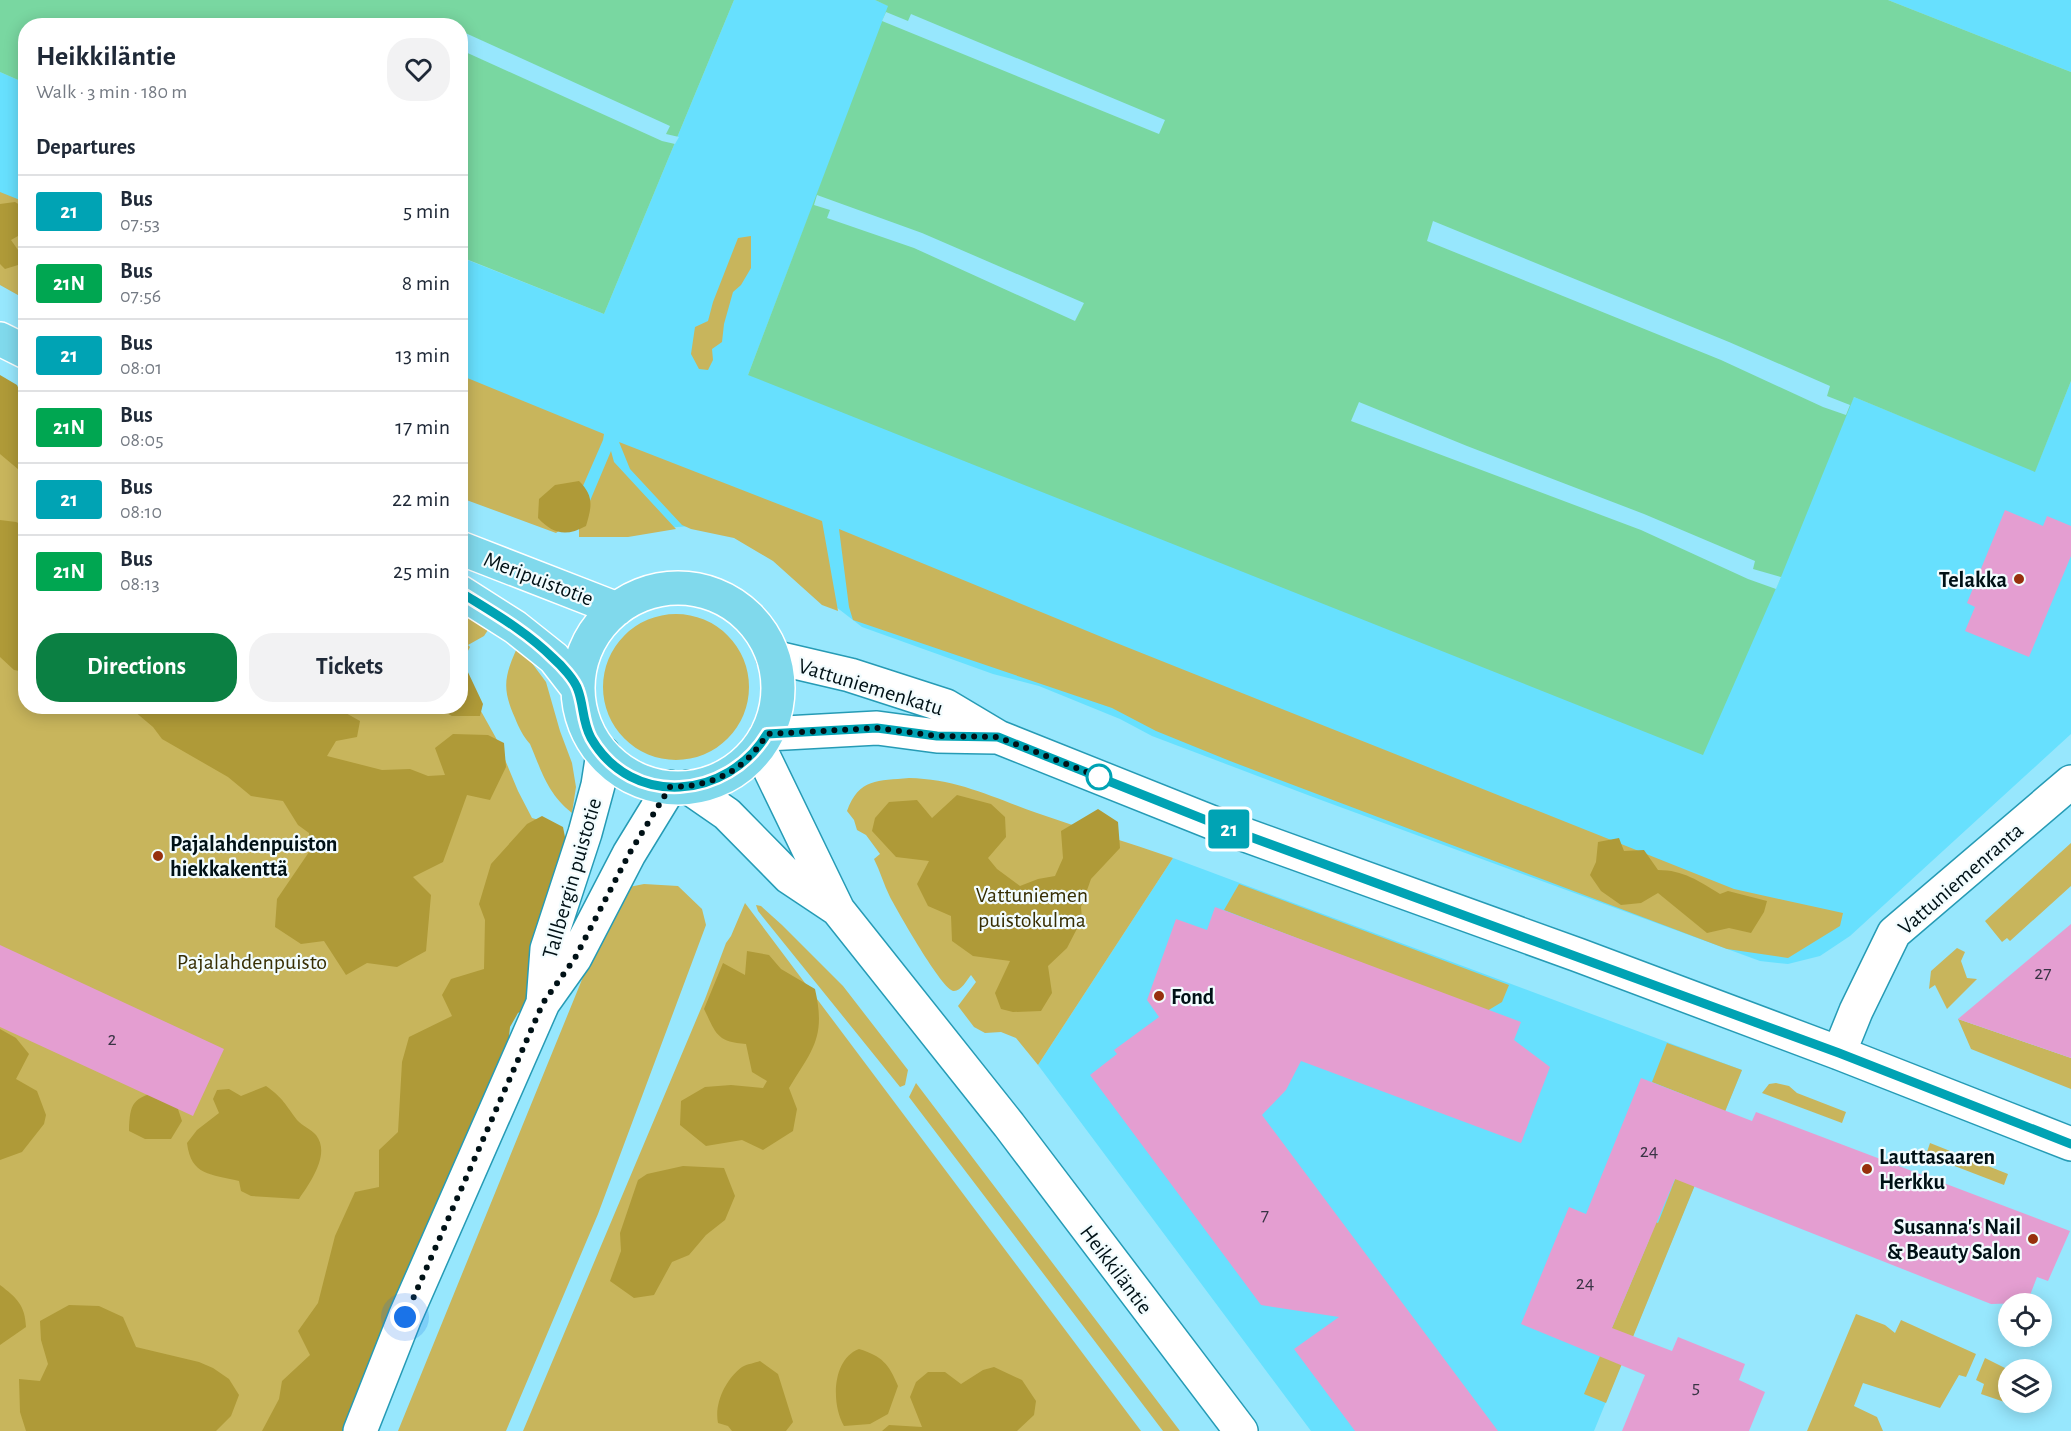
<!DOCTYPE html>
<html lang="en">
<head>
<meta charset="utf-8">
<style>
  :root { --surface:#fff; --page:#f2f2f3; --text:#1f2937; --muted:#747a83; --line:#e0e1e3; --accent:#0b8043 }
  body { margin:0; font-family:"Alegreya Sans",sans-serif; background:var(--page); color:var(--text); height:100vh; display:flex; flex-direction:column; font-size:22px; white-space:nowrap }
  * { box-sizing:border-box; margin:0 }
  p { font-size:20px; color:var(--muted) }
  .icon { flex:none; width:33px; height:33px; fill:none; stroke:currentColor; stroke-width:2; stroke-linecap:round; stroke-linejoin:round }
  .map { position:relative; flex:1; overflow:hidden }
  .panel { position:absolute; left:18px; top:18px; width:450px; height:696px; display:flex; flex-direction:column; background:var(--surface); border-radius:24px; box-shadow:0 3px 15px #0003 }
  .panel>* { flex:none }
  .badge { padding:0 12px; border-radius:4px; font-size:21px; line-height:39px }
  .fabs { position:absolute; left:1998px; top:1293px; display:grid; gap:12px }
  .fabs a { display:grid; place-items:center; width:54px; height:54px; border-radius:50%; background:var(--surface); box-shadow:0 3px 15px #0003; font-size:30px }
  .you { position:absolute; width:30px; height:30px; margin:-15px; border:4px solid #fff; border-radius:50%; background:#1a73e8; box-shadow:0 0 0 9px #1a73e833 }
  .map>.badge { position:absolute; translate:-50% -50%; box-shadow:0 0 0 3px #fff }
  h2 { padding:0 18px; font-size:22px; line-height:54px }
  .round { display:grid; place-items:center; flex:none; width:63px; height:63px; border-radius:24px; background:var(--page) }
  .overview { display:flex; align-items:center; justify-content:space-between; height:102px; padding:0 18px }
  h1 { font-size:28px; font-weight:700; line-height:45px }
  .button { display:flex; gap:12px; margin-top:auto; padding:12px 18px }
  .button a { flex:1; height:69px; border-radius:24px; background:var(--accent); color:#fff; font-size:24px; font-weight:700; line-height:69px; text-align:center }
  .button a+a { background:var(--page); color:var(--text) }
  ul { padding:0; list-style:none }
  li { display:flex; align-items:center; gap:18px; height:72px; padding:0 18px; border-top:2px solid var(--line) }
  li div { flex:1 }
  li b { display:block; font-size:22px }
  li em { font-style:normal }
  li .badge { min-width:66px; font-weight:700; text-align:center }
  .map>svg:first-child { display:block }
</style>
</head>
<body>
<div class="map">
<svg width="2071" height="1431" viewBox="0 0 2071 1431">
  <rect width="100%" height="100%" fill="#97e7fd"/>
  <path fill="#67e0fe" d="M 734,0 L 875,0 L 889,6 L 748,375 L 1850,405 L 1854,397 L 2035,471 L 2071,381 L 2071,734 L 1850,936 L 1820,956 L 1788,964 L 1760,961 L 1321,800 L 1152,736 L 1120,719 L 1039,686 L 993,674 L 862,627 L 756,545 L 702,525 L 617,532 L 461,475 L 460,257 L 604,314 Z
    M 1888,0 L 2071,0 L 2071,72 Z
    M 0,72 L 25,83 L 25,278 L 0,262 Z
    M 1173,858 L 1742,1070 L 1594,1431 L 1311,1431 L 1038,1065 Z"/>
  <path fill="#c8b55c" d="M 0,192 L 25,202 L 25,299 L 0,285 Z
    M 751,236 L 751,268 L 741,285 L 733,292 L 724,324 L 722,342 L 712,349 L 713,360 L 708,370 L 699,369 L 691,354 L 695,327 L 708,321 L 713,302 L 738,238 Z
    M 460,375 L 604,434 L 603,440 L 566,525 L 556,533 L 461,498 Z
    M 0,386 L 25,399 L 26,706 L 460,706 L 463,679 L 496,738 L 518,791 L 532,818 L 550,823 L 339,1431 L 0,1431 Z
    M 619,442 L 822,521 L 838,611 L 822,605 L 773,561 L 734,538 L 691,529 L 682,525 L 630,469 Z
    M 611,451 L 614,462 L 676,529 L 628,537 L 579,537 L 579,527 Z
    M 839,529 L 1109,640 L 1734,889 L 1843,913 L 1840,926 L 1788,958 L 1727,949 L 1230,761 L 1156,731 L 1112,708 L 853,620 L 849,607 Z
    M 461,606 L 490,627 L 484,636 L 468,645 L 470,647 L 461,664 Z
    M603 687a73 73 0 1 1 146 0a73 73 0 1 1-146 0Z
    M 520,647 L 546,682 L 560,731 L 572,763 L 576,787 L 572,813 C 547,793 542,772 530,744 C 523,736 519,728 515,718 C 502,689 504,677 517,648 Z
    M 909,778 C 957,779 992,797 1037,813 C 1082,829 1128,842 1173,858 L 1038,1065 L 1016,1038 L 1001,1032 L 985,1033 L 974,1027 L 958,1006 L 976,982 L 971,975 C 967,980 961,991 954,991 C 943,992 897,910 890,897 C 884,885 880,871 874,859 L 880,854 L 866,835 L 857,830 L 854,820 L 847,811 C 859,778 878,781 909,778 Z
    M 2071,843 L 2071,886 L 2010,941 L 2007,938 L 2002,942 L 1985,921 Z
    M 644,884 L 678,886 L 702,909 L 706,925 L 598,1214 L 506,1431 L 398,1431 L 592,955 L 629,887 Z
    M 1239,884 L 1509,985 L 1502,1002 L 1487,1011 L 1224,910 Z
    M 745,903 L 1141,1431 L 523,1431 L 705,999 L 726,943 L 731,936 Z
    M 756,905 L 761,906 L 782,925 L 843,986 L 908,1070 L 905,1085 L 900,1087 L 758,911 Z
    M 1957,948 L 1965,952 L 1961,961 L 1967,978 L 1977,979 L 1947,1009 L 1935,985 L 1929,989 L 1931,971 Z
    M 1958,1019 L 2071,1058 L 2071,1089 L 1971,1049 Z
    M 1667,1043 L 1742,1070 L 1606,1403 L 1584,1394 L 1649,1240 L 1641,1216 L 1658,1223 L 1705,1103 L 1652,1082 Z
    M 916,1083 L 1180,1431 L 1163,1431 L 909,1097 Z
    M 1776,1083 L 1789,1086 L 1797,1093 L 1846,1112 L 1842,1123 L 1762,1093 L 1769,1084 Z
    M 1930,1143 L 2008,1174 L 2004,1185 L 1926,1155 Z
    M 1856,1314 L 1885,1325 L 1895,1333 L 1901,1320 L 1976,1354 L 1966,1377 L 1959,1375 L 1940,1408 L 1863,1383 L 1854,1406 L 1877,1417 L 1883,1431 L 1807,1431 Z
    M 1985,1358 L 2009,1370 L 2008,1402 L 2027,1403 L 2025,1409 L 1981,1394 L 1984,1384 L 1976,1380 Z"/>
  <path fill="#af9a38" d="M 15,202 L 25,208 L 25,232 L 11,240 L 25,260 L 18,265 L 5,269 L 0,264 L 0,204 Z
    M 0,375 L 17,385 L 25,403 L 25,475 L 0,454 Z
    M 579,481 C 594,496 592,506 586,526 C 566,537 553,534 538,518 L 539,499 L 555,485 Z
    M 0,520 L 16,522 L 25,526 L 25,672 L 14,670 L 0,657 Z
    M 461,666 L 466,668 L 483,704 L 480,716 L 452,716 L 435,707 L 460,706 Z
    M 124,707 L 335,707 L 360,721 L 357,737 L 336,741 L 327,756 L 382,770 L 410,769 L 428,776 L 445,775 L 435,748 L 453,734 L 488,735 L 504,743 L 506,767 L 490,800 L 467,795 L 443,862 L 413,877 L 431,895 L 426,951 L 397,967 L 367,963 L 346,975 L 324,941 L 301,944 L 275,927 L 277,899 L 309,852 L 309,833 L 298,825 L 283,801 L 251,796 L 228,777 L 162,739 L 153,727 L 134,711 Z
    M 957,795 L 991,804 L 1005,817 L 1006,837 L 988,858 L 997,869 L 1020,886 L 1038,879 L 1055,876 L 1063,858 L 1061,831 L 1098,809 L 1118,822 L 1120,848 L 1091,879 L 1081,907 L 1082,919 L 1067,948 L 1048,966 L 1052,993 L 1041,1011 L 1013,1012 L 1001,1009 L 995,993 L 1010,961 L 973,956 L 952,941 L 951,916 L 928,906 L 917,884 L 929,861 L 896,857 L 872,831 L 875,818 L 889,802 L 917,800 L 932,818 Z
    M 542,816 L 563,827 L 569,857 L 536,1003 L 518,1013 L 510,1027 L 507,1057 L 471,1155 L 446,1180 L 356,1431 L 262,1431 L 279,1399 L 282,1381 L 310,1355 L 298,1331 L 318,1303 L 335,1236 L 355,1192 L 379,1187 L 379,1150 L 398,1132 L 402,1062 L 409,1037 L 452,1016 L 442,995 L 451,979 L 484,969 L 485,920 L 479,904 L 491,864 L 527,824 Z
    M 1619,838 L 1624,851 L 1644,850 L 1658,870 C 1683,870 1699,881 1720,894 L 1728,891 L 1767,901 L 1764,912 L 1751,933 L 1729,928 L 1707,933 L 1658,893 L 1641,903 L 1621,905 L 1601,891 L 1590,875 L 1596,862 L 1598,842 Z
    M 747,951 L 769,955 L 781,969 L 815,989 C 826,1037 813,1049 789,1088 L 797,1109 L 793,1131 L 763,1150 L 742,1140 L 706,1146 L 680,1125 L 681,1101 L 705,1087 L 731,1085 L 763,1088 L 767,1081 L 752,1072 L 746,1044 C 716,1042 716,1033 704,1009 L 723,963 L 745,975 Z
    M 0,1029 L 16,1038 L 29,1054 L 16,1079 L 37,1091 L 46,1115 L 44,1124 L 22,1152 L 0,1160 Z
    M 266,1086 C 284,1099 285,1104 297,1120 C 302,1126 311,1129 316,1135 C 331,1154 310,1183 299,1199 L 251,1196 L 241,1191 L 239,1181 C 211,1174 191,1176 187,1143 L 197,1130 L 219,1113 L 213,1099 L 217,1090 L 229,1089 L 241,1096 Z
    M 161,1090 L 174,1097 L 182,1121 L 171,1139 L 145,1139 L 129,1131 C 130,1101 133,1099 161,1090 Z
    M 683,1166 L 724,1168 L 735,1196 L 725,1220 L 706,1235 L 689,1255 L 672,1262 L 654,1295 L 634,1298 L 610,1281 L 621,1251 L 620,1233 L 638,1180 L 647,1174 Z
    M 0,1285 C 17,1298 25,1305 26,1327 L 0,1345 Z
    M 69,1305 L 99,1306 L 123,1317 L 136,1347 L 199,1362 L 213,1368 L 229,1379 L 239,1395 L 231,1416 L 216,1431 L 26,1431 L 20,1412 L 19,1379 L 40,1381 L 48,1364 L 41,1340 L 40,1321 Z
    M 859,1349 C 882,1356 889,1364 898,1386 L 888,1414 L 870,1424 L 844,1426 C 831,1404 832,1359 859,1349 Z
    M 760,1361 L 778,1374 L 793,1422 L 786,1431 L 732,1431 L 728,1426 L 718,1423 C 714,1403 726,1379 742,1367 C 747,1364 755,1363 760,1361 Z
    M 994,1367 L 1022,1380 L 1036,1401 L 1034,1415 L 1017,1431 L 882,1431 L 889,1425 L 922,1427 L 910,1397 L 916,1382 L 928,1372 L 945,1372 L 961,1384 L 983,1370 Z"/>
  <path fill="#79d7a1" d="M 0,0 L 734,0 L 604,314 L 461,257 L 460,26 L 26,26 L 25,83 L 0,72 Z
    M 875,0 L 1888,0 L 2071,72 L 2071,381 L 2035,472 L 1854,397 L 1781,577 L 1703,755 L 748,375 L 888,6 Z"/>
  <path fill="#97e7fd" d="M 886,12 L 908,21 L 911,14 L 1165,120 L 1159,134 L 882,21 Z
    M 461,31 L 670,126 L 666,134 L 679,137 L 675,144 L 662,141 L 461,50 Z
    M 817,195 L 922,233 L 1084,303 L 1075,321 L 914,248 L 827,218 L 830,210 L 814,205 Z
    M 1433,221 L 1729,342 L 1830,386 L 1827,396 L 1850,405 L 1846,415 L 1823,407 L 1721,360 L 1427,241 Z
    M 1359,402 L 1467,446 L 1644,514 L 1755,561 L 1753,569 L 1781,577 L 1776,589 L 1748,579 L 1641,530 L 1351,421 Z"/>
  <path fill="#e49ed1" d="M 2005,510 L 2043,526 L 2047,516 L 2071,526 L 2071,556 L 2029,657 L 1965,631 L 1975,607 L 1967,603 Z
    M 1215,907 L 1521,1022 L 1514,1040 L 1550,1067 L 1521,1143 L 1301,1061 L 1286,1090 L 1262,1115 L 1498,1431 L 1355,1431 L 1294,1349 L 1339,1317 L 1261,1305 L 1090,1075 L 1117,1054 L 1114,1050 L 1159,1017 L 1147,1000 L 1176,919 L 1207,930 Z
    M 2071,924 L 2071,1058 L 1958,1019 Z
    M 0,945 L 224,1049 L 193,1116 L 0,1027 Z
    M 1641,1078 L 1752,1121 L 1756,1112 L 2070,1231 L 2048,1281 L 2037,1277 L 2027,1303 L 1991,1304 L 1675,1179 L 1612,1328 L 1672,1351 L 1678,1337 L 1745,1364 L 1739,1380 L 1765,1392 L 1749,1431 L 1622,1431 L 1645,1375 L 1521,1324 L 1569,1207 L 1586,1214 Z"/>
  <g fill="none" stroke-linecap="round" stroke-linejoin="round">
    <g stroke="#269bb5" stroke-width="36">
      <path id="minor" d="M 773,657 L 850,675 L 946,706 L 998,737 L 1226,828 L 1578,955 L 1839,1053 L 2071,1144
        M 767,734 L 877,728 L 937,736 L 996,737
        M 759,747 L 838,910 L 1009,1125 L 1241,1431
        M 688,787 L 727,814 L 789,877 L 837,909
        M 543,1003 L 547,949 L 585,833 L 598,785 L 603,753
        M 1839,1053 L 1856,1011 L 1894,933 L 2071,782
        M 360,1431 L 405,1317 L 543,1003 L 575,958 L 629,854 L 670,787"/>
    </g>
    <g stroke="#fff" stroke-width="36">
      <path id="major" d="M 0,339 L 26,352
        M 460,548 L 617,609
        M578 688a100 100 0 1 1 200 0a100 100 0 1 1-200 0Z
        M 460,592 L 515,627 L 554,658 L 578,689"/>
    </g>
    <use href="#minor" stroke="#fff" stroke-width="33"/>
    <use href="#major" stroke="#80d9ec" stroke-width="33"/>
  </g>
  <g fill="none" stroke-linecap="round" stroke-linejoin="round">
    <g stroke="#fff" stroke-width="14">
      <path id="line" d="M 460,592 C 492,612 526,631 553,658 C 561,665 575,680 578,690 C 584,706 582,721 591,738 C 632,809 728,799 767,734 L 877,728 L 937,736 L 998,737 L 1226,828 L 1839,1053 L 2071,1144"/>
    </g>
    <use href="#line" stroke="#00a3b4" stroke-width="9"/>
    <path stroke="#001116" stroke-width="6" stroke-dasharray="0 10.8" d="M 405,1317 L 543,1003 L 575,958 L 629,854 L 670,787 C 712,787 745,771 767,734 L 877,728 L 937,736 L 998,737 L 1099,777"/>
  </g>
  <g fill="#97300d" stroke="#f2fcfe" stroke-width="2">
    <circle cx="2019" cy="579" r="6"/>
    <circle cx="158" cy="856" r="6"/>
    <circle cx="1159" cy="996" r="6"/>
    <circle cx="1867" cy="1169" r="6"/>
    <circle cx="2033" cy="1239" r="6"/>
  </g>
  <circle fill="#fff" stroke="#00a3b4" stroke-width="3" cx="1099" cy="777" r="12"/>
  <g text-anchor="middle" stroke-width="4.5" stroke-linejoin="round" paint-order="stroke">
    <g font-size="20" fill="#393445">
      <text x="2043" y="979">27</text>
      <text x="112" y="1045">2</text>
      <text x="1649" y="1157">24</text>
      <text x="1265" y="1221">7</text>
      <text x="1585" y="1289">24</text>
      <text x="1696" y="1393">5</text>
    </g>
    <g font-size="22" fill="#001116" stroke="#f2fcfe">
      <text transform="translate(539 578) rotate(21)" y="8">Meripuistotie</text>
      <text transform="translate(871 686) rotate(17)" y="8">Vattuniemenkatu</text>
      <text transform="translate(571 878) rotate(-74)" y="8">Tallbergin puistotie</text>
      <text transform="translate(1960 878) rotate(-41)" y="8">Vattuniemenranta</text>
      <text transform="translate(1117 1269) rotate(53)" y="8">Heikkiläntie</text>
    </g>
    <g font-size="22" font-weight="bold" fill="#001116" stroke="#f2fcfe" text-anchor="start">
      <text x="2007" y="587" text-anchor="end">Telakka</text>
      <text x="170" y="851">Pajalahdenpuiston<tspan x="170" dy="25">hiekkakenttä</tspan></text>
      <text x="1171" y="1004">Fond</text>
      <text x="1879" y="1164">Lauttasaaren<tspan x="1879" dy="25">Herkku</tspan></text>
      <text x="2021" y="1234" text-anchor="end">Susanna's Nail<tspan x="2021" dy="25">&amp; Beauty Salon</tspan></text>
    </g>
    <g font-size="22" fill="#372e03" stroke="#f2fcfe">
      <text x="1032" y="902">Vattuniemen<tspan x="1032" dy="25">puistokulma</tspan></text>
      <text x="252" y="969">Pajalahdenpuisto</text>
    </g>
  </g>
</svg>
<div class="fabs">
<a><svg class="icon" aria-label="locate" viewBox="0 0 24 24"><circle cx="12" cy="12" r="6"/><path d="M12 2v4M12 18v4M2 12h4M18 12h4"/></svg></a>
<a><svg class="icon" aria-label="layers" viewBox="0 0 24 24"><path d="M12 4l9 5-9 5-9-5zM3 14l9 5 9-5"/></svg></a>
</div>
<div class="you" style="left:405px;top:1317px"></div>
<b class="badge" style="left:1229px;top:829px;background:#00a3b4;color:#fff">21</b>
<section class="panel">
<div class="overview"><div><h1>Heikkiläntie</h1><p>Walk · 3 min · 180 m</p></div><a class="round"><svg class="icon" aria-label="heart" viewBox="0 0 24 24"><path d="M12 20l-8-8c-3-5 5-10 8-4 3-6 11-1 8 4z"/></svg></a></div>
<h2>Departures</h2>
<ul>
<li><span class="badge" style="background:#00a3b4;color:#fff">21</span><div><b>Bus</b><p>07:53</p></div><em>5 min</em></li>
<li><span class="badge" style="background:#00a651;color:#fff">21N</span><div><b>Bus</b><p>07:56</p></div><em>8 min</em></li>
<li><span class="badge" style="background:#00a3b4;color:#fff">21</span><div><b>Bus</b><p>08:01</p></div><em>13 min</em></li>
<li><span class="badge" style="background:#00a651;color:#fff">21N</span><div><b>Bus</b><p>08:05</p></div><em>17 min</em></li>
<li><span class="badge" style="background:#00a3b4;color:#fff">21</span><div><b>Bus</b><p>08:10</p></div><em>22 min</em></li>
<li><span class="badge" style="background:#00a651;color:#fff">21N</span><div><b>Bus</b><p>08:13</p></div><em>25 min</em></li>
</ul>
<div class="button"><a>Directions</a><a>Tickets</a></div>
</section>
</div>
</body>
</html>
